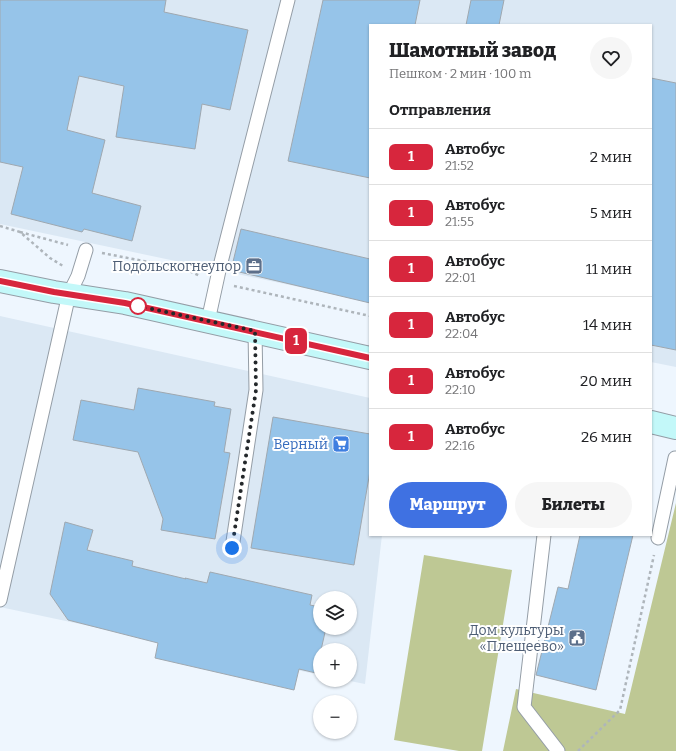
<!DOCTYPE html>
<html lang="ru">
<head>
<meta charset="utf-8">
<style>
  :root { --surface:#fff; --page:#f6f6f6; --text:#202124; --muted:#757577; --line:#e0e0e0; --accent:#3f71e2 }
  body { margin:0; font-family:Bitter,serif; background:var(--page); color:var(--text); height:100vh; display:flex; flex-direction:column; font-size:15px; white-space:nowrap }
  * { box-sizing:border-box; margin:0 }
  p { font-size:13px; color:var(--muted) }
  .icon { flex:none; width:22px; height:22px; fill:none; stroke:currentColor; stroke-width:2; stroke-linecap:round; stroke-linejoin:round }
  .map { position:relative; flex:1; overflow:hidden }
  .details { position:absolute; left:369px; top:24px; width:283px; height:512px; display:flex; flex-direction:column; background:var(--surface); border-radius:0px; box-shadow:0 1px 3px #0004 }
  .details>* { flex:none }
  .badge { padding:0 8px; border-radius:6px; font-size:14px; line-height:26px }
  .fabs { position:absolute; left:313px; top:591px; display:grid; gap:8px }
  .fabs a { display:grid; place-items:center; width:44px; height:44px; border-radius:50%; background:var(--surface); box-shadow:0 1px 3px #0004; font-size:20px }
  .you { position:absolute; width:20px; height:20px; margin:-10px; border:3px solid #fff; border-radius:50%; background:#1a73e8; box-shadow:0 0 0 6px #1a73e833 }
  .map>.badge { position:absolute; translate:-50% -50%; box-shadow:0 0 0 2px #fff }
  h2 { padding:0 20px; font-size:15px; line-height:36px }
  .round { display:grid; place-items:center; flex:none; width:42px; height:42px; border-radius:21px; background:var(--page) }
  .overview { display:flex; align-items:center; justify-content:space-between; height:68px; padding:0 20px }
  h1 { font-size:19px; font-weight:800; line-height:30px }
  .primary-button { display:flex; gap:8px; margin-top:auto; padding:8px 20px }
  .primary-button a { flex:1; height:46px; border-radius:24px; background:var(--accent); color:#fff; font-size:16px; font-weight:800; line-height:46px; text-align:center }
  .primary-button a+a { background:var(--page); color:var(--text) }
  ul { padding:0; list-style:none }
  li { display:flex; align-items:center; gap:12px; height:56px; padding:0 20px; border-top:1px solid var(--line) }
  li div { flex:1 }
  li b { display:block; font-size:15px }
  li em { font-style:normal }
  li .badge { min-width:44px; font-weight:700; text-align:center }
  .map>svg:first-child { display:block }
</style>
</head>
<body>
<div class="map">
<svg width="676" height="751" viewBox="0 0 676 751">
  <rect width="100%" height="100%" fill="#eef6fe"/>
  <path fill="#dbe8f4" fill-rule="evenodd" d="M 0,0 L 676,0 L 676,367 L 651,362 L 651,25 L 370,25 L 370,302 L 0,224 Z
    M 0,316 L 370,398 L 370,535 L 382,535 L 365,684 L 345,680 L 350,680 L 350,650 L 320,650 L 320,675 L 0,607 ZM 320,598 L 350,598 L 350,628 L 320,628 Z"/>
  <path fill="#bec894" d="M 676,503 L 676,751 L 503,751 L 516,689 L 625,714 Z
    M 424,555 L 512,570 L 482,751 L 459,751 L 394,740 Z"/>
  <path fill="#96c4e9" stroke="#9fa8b0" d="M 0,0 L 166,0 L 164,12 L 248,30 L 230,110 L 202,104 L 195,149 L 116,137 L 124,86 L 79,76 L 67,130 L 105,140 L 92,193 L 141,206 L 132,241 L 84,229 L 82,232 L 11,214 L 23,167 L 0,162 Z
    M 323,0 L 420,0 L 415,25 L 370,25 L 370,178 L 288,161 Z
    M 471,0 L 504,0 L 499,25 L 466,25 Z
    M 651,78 L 676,83 L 676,350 L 651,345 Z
    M 241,229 L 370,259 L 370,303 L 231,270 Z
    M 138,388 L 215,402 L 214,406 L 231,409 L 224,452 L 230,453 L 215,539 L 161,530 L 163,519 L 138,452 L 73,440 L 81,400 L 134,410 Z
    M 273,417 L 370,434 L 370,471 L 354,565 L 251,548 Z
    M 65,522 L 93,530 L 87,550 L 133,561 L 132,566 L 186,579 L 185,578 L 207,583 L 210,572 L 312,595 L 310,605 L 320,607 L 320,628 L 326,628 L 321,650 L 320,650 L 316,673 L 299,669 L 294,690 L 155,658 L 158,643 L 68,620 L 50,594 Z
    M 580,535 L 633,535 L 596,690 L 536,675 L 558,587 L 568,589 Z"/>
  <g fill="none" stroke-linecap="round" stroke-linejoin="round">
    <g stroke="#949da6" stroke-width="15">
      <path id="lane" d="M 208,321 L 220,266 L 288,0
        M 544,535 L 524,707 L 558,751
        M 658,538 L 675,458
        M 232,548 L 256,390 L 255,331
        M 0,600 L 69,294 L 78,276 L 86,250"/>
    </g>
    <g stroke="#949da6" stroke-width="24">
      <path id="secondary" d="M 0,281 L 54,292 L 125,303 L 370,358
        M 651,422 L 676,428"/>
    </g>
    <path stroke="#aeb5bb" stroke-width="2.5" stroke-dasharray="3 3" stroke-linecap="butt" d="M 0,226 L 20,232 L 50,258 L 63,266
      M 20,232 L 68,245
      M 102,253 L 185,269 L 200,276
      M 234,286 L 370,316
      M 578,751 L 620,710 L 654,555"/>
    <use href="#lane" stroke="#fff" stroke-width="13"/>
    <use href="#secondary" stroke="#c3f8f9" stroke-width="22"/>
  </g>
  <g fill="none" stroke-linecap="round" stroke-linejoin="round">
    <g stroke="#fff" stroke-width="9">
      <path id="line" d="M 0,281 L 54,292 L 125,303 L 370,358"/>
    </g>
    <use href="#line" stroke="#d7263d" stroke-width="6"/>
    <path stroke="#24282b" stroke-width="4" stroke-dasharray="0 7.2" d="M 138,306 L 255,331 L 256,390 L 232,548"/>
  </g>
  <defs>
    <g id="office-square" transform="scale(0.9)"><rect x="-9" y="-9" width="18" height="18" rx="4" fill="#5c6f8a" stroke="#fff"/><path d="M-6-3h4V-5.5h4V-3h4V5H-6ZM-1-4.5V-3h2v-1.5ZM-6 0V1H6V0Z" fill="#fff"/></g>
    <g id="supermarket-square" transform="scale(0.9)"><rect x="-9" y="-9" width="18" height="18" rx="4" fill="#3f7fe0" stroke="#fff"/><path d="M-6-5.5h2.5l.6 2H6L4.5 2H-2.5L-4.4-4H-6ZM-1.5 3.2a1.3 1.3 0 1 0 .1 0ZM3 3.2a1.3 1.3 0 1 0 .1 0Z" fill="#fff"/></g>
    <g id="civic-square" transform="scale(0.9)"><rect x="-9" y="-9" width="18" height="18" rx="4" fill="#5c6f8a" stroke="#fff"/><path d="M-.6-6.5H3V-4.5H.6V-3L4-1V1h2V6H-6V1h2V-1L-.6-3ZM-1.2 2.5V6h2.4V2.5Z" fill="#fff"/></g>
  </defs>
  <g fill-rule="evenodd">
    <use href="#office-square" x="254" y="266"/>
    <use href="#supermarket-square" x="341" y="444"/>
    <use href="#civic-square" x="577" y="638"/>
  </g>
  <circle fill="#fff" stroke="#d7263d" stroke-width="2" cx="138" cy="306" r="8"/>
  <g text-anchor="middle" stroke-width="4" stroke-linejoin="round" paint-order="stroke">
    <g font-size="14" fill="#4e5e75" stroke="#fff" text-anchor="end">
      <text x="241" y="271">Подольскогнеупор</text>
      <text x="564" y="635">Дом культуры<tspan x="564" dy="16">«Плещеево»</tspan></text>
    </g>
    <g font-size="14" fill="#366cbe" stroke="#fff" text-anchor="end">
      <text x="328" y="449">Верный</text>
    </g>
  </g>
</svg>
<div class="fabs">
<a><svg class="icon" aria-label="layers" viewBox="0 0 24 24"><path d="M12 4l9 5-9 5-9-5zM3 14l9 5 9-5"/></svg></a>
<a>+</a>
<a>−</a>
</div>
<div class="you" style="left:232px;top:548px"></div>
<b class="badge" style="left:296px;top:341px;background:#d7263d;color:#fff">1</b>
<section class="details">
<div class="overview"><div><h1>Шамотный завод</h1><p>Пешком · 2 мин · 100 m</p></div><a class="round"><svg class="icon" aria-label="heart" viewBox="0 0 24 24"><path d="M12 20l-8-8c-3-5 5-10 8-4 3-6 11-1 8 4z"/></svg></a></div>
<h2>Отправления</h2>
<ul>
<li><span class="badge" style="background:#d7263d;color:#fff">1</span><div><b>Автобус</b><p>21:52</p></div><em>2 мин</em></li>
<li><span class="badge" style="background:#d7263d;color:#fff">1</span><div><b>Автобус</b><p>21:55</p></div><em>5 мин</em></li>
<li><span class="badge" style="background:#d7263d;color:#fff">1</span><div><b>Автобус</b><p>22:01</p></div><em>11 мин</em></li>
<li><span class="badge" style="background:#d7263d;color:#fff">1</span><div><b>Автобус</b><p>22:04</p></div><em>14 мин</em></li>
<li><span class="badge" style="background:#d7263d;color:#fff">1</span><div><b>Автобус</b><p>22:10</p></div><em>20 мин</em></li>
<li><span class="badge" style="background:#d7263d;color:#fff">1</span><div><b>Автобус</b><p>22:16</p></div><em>26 мин</em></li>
</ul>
<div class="primary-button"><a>Маршрут</a><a>Билеты</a></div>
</section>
</div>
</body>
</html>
